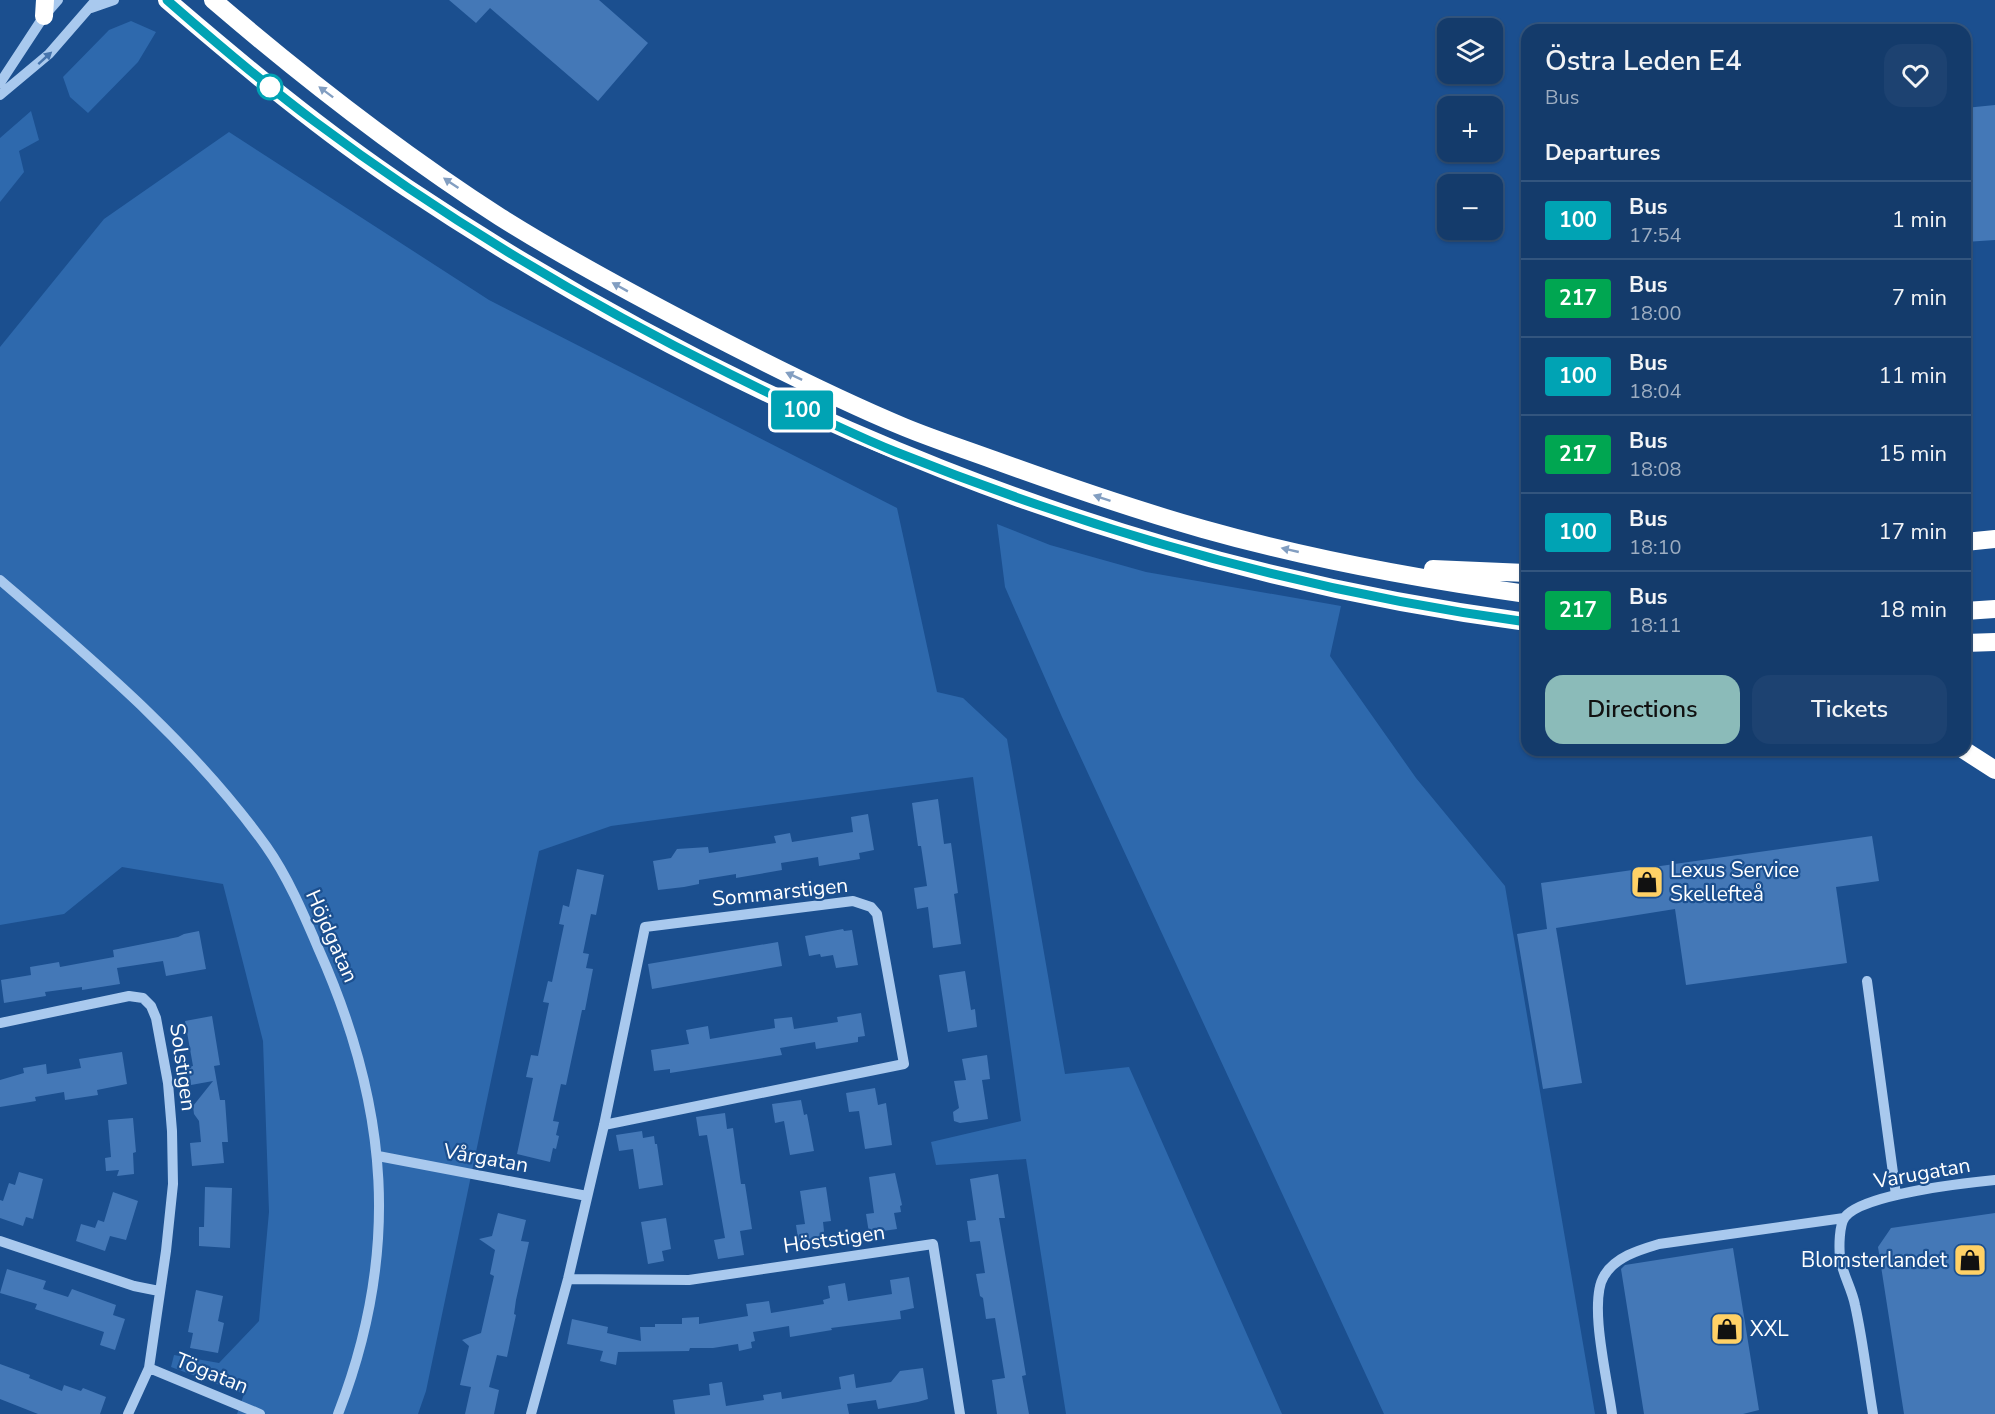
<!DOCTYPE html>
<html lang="en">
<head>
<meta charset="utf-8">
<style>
  :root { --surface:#143b6b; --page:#1d4271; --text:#f1f3f6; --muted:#9dadc1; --line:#33557e; --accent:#8bbbb9 }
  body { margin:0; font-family:"Nunito Sans",sans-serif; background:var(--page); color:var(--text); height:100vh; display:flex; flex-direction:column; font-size:22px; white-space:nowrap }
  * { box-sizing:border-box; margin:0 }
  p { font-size:20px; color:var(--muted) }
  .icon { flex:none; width:33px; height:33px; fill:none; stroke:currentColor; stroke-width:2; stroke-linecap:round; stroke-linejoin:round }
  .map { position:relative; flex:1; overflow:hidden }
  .side { position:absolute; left:1521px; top:24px; width:450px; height:732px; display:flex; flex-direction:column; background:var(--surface); border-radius:18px; box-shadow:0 2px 4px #0004,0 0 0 2px var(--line) }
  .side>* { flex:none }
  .badge { padding:0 12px; border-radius:4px; font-size:21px; line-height:39px }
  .fabs { position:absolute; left:1437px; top:18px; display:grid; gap:12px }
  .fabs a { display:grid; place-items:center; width:66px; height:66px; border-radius:12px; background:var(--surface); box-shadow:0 2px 4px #0004,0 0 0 2px var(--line); font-size:30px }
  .map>.badge { position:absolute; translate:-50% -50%; box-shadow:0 0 0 3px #fff }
  h2 { padding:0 24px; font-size:22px; line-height:54px }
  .round { display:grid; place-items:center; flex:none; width:63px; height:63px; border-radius:18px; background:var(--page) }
  .head { display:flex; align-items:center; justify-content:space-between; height:102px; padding:0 24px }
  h1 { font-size:28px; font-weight:600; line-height:45px }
  .action { display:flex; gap:12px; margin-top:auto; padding:12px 24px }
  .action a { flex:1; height:69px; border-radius:18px; background:var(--accent); color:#111; font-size:24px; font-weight:600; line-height:69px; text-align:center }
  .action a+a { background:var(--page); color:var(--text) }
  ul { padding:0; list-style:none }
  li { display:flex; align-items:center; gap:18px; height:78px; padding:0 24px; border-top:2px solid var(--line) }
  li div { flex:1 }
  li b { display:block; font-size:22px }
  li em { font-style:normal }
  li .badge { min-width:66px; font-weight:700; text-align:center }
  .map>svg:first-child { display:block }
</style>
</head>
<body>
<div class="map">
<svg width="1995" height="1414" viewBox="0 0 1995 1414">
  <rect width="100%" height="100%" fill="#1b4f8f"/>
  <path fill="#2e69ad" d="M 131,21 L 156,32 L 138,62 L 88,113 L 70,97 L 63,77 L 109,30 Z
    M 31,111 L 39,140 L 19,151 L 24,172 L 0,202 L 0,138 Z
    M 229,132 L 489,300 L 897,508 L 937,692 L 963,698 L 1007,739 L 1065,1074 L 1129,1067 L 1282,1414 L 1066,1414 L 1026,1159 L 936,1165 L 931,1142 L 1021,1121 L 973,777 L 611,826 L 539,851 L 426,1391 L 418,1414 L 237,1414 L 244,1394 L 171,1367 L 174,1355 L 219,1363 L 259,1321 L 269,1212 L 263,1041 L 223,884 L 122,867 L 64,914 L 0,925 L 0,347 L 104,219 Z
    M 997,524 L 1050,545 L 1146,572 L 1341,606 L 1330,656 L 1416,778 L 1505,886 L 1595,1414 L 1384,1414 L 1062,717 L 1005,587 Z"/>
  <path fill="#4478b7" d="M 449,0 L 599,0 L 648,43 L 598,101 L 490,8 L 476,23 Z
    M 1995,105 L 1995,240 L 1965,242 L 1965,108 Z
    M 938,799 L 944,844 L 951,843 L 958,893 L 954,894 L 961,944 L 933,948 L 928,907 L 917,909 L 914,888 L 927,886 L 921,846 L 918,846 L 912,803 Z
    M 868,814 L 874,850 L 859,853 L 860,859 L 819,866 L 818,857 L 781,863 L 782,870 L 736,878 L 736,874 L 699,880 L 699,884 L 684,887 L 658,890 L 653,861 L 671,858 L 677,849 L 708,847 L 709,853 L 776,843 L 774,836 L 790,833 L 792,842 L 853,832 L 851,817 Z
    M 1872,836 L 1879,881 L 1836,887 L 1847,963 L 1686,985 L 1675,909 L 1556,928 L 1582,1083 L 1543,1089 L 1517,934 L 1547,929 L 1541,883 Z
    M 577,869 L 604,875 L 596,915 L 591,914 L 583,953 L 589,954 L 586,968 L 593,969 L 585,1010 L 582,1010 L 566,1085 L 561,1084 L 553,1121 L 559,1122 L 556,1135 L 559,1136 L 556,1149 L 553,1148 L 550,1162 L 517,1154 L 533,1078 L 526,1077 L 531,1055 L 538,1056 L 549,1003 L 543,1002 L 548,981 L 552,982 L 564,925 L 559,924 L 563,905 L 569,907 Z
    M 843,929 L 844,931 L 852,930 L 858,965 L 836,968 L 833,955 L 821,957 L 820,954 L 809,956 L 805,936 Z
    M 199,931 L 206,969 L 166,976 L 163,961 L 117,968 L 120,984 L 82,990 L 82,987 L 45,992 L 46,996 L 4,1003 L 1,980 L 31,975 L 30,967 L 59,962 L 60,967 L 114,957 L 113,950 L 178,937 L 184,934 Z
    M 778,942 L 782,966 L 652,989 L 648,964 Z
    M 965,971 L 971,1010 L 975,1009 L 977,1027 L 948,1032 L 939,975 Z
    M 861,1013 L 865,1036 L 858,1037 L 858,1042 L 816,1049 L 815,1042 L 780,1048 L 782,1055 L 670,1073 L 670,1069 L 654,1071 L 651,1050 L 689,1044 L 686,1030 L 708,1026 L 710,1039 L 775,1028 L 774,1019 L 792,1017 L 794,1029 L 838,1022 L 837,1017 Z
    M 212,1016 L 220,1065 L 214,1066 L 220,1100 L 225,1100 L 228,1142 L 222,1142 L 224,1163 L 192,1166 L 190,1143 L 201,1142 L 199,1121 L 194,1114 L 193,1106 L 213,1081 L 191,1085 L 188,1067 L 193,1066 L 185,1021 Z
    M 122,1052 L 127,1084 L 97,1090 L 98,1095 L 65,1100 L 64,1092 L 35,1097 L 36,1101 L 0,1107 L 0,1080 L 24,1073 L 23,1068 L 46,1064 L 47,1074 L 81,1068 L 79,1059 Z
    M 987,1055 L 990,1079 L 982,1080 L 988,1119 L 960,1123 L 954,1121 L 953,1112 L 959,1108 L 954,1081 L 966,1080 L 962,1059 Z
    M 875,1088 L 878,1105 L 886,1103 L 892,1145 L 865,1149 L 859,1111 L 849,1112 L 846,1093 Z
    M 801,1100 L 804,1115 L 807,1114 L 814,1151 L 790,1155 L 784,1121 L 775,1123 L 772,1104 Z
    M 725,1113 L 727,1129 L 733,1128 L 741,1184 L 745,1184 L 752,1229 L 740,1231 L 744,1255 L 718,1259 L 714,1240 L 725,1238 L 707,1135 L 699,1136 L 696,1117 Z
    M 133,1118 L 136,1152 L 133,1153 L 134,1174 L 117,1176 L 119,1170 L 106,1171 L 105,1158 L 111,1157 L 108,1120 Z
    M 642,1131 L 643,1138 L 654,1136 L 655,1144 L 657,1144 L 663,1185 L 639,1189 L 633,1149 L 619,1151 L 616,1135 Z
    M 19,1172 L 43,1179 L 33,1219 L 26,1217 L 23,1226 L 0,1218 L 0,1200 L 3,1201 L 9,1183 L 15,1185 Z
    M 895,1173 L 902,1205 L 900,1206 L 901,1212 L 894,1213 L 897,1229 L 869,1233 L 866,1214 L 874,1213 L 869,1177 Z
    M 998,1174 L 1005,1218 L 999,1218 L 1026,1375 L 1022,1376 L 1029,1414 L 997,1414 L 992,1380 L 1005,1378 L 995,1318 L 986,1319 L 983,1298 L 980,1296 L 976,1274 L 985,1273 L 980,1241 L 970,1242 L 967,1221 L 976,1220 L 970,1179 Z
    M 205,1187 L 232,1188 L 230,1248 L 199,1246 L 199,1227 L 204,1227 Z
    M 826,1187 L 831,1221 L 823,1222 L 825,1240 L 799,1245 L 796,1225 L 805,1224 L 800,1191 Z
    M 113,1192 L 138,1201 L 126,1240 L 110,1236 L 105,1251 L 76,1241 L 81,1224 L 95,1228 L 98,1220 L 104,1222 Z
    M 498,1213 L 526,1220 L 521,1241 L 529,1242 L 516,1300 L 514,1314 L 516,1315 L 507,1357 L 497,1355 L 489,1387 L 499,1390 L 494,1414 L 465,1414 L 471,1387 L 460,1385 L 469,1346 L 462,1340 L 481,1333 L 494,1276 L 490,1274 L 495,1250 L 479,1239 L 492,1236 Z
    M 1995,1213 L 1995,1414 L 1904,1414 L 1878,1247 L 1891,1228 Z
    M 666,1218 L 671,1249 L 662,1251 L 664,1261 L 648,1264 L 641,1222 Z
    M 1733,1248 L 1759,1410 L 1743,1414 L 1644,1414 L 1621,1269 L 1625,1265 Z
    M 7,1269 L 46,1281 L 43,1289 L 68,1297 L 72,1289 L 116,1305 L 113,1315 L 125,1319 L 115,1350 L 100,1345 L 104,1332 L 35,1309 L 37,1304 L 0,1293 Z
    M 909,1277 L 914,1308 L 900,1311 L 901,1319 L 831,1328 L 832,1330 L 790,1337 L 789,1326 L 753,1332 L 755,1341 L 751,1342 L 752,1348 L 739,1351 L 738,1344 L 713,1348 L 690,1348 L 689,1351 L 618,1352 L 616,1365 L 600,1361 L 603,1351 L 567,1344 L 572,1319 L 608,1327 L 607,1333 L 641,1341 L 640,1327 L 655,1327 L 655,1324 L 682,1324 L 682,1318 L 699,1317 L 699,1324 L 748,1316 L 746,1304 L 769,1301 L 771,1313 L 824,1304 L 823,1300 L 830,1298 L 828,1286 L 845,1283 L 848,1301 L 892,1294 L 890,1280 Z
    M 196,1290 L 223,1296 L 218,1321 L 224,1323 L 218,1353 L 190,1348 L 193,1333 L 188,1332 Z
    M 0,1364 L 30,1375 L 29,1378 L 62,1391 L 64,1385 L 81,1391 L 83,1388 L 106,1397 L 100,1414 L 38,1414 L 0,1399 Z
    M 923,1368 L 928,1399 L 918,1402 L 878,1409 L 876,1400 L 847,1404 L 849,1414 L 675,1414 L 673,1400 L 710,1395 L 709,1384 L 722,1382 L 726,1406 L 764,1400 L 763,1395 L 781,1392 L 782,1399 L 841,1389 L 839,1377 L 854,1374 L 856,1388 L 891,1382 L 900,1371 Z"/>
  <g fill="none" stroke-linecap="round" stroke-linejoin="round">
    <path stroke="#a9c9ee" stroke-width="10" d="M 91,8 L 114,0
      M 0,83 L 44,16 L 58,0
      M 0,95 L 49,54 L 96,0
      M 0,580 C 94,661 193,744 266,846 C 288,877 304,915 319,950 C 389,1107 401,1252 338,1414
      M 1867,981 L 1896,1195
      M 0,1023 L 129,996 L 143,998 L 151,1006 L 156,1018 L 168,1083 L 172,1131 L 173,1184 L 166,1251 L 149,1368 L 128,1414
      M 378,1156 L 587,1196
      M 0,1241 L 134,1286 L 159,1291
      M 568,1279 L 689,1280 L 933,1244 L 960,1414
      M 149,1368 L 260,1414
      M 531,1414 L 568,1279 L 604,1125 L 645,927 L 853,901 L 871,907 L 877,914 L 904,1064 L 604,1125
      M 1612,1414 C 1608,1382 1588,1302 1604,1276 C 1615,1257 1639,1250 1659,1244 L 1844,1218
      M 1873,1414 C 1867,1378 1863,1341 1855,1305 C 1852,1289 1842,1273 1840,1257 C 1839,1247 1839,1225 1845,1217 C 1863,1194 1965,1183 1995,1180"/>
    <path stroke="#fff" stroke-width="18" d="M 167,0 C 244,66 322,131 407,188 C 743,412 1125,569 1527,622
      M 213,0 C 304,78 399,152 500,217 C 562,256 627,291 692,325 C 761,361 832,397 904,427 C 933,439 964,449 994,460 C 1063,485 1132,509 1203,529 C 1309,559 1418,579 1527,594
      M 44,16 L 45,0
      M 1965,542 L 1995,539
      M 1433,569 L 1527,573
      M 1965,611 L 1995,609
      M 1965,643 L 1995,642
      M 1964,750 L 1995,770"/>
  </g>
  <defs><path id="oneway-solid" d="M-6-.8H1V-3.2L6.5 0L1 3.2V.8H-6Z" transform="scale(1.5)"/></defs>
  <use fill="#4674ac" href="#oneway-solid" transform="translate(45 58) rotate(-42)"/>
  <g fill="#829ec1">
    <use href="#oneway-solid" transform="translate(326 92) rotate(-143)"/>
    <use href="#oneway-solid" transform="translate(451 183) rotate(-146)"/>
    <use href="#oneway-solid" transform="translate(620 287) rotate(-151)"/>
    <use href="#oneway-solid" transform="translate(794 376) rotate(-155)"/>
    <use href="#oneway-solid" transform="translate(1102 498) rotate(-161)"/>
    <use href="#oneway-solid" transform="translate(1290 550) rotate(-167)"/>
  </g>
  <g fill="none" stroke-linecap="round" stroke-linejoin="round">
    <g stroke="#fff" stroke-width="14">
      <path id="line" d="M 167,0 C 215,42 263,83 314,121 C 444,218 584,302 730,374 C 785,401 839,429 896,452 C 1098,533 1310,593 1527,622"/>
    </g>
    <use href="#line" stroke="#00a3b4" stroke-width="9"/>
  </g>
  <defs>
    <g id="shop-square" transform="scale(1.725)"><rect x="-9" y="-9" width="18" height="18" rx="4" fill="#ffd166" stroke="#1b4f8f"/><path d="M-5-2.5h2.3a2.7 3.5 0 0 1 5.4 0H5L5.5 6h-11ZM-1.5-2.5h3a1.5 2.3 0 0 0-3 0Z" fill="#111"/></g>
  </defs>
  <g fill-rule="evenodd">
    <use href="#shop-square" x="1647" y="882"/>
    <use href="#shop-square" x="1970" y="1260"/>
    <use href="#shop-square" x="1727" y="1329"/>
  </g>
  <circle fill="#fff" stroke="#00a3b4" stroke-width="3" cx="270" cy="87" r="12"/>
  <g text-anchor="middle" stroke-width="4.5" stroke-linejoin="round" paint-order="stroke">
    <g font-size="21" fill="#fff" stroke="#1b4f8f" text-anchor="start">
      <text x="1670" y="877">Lexus Service<tspan x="1670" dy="24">Skellefteå</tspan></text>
      <text x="1947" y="1267" text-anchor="end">Blomsterlandet</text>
      <text x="1750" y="1336">XXL</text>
    </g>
    <g font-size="21" fill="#fff" stroke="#1b4f8f">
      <text transform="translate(780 892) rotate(-6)" y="7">Sommarstigen</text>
      <text transform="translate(332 936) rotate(66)" y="7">Höjdgatan</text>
      <text transform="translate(183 1067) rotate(82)" y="7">Solstigen</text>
      <text transform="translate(486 1158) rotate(10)" y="7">Vårgatan</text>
      <text transform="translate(1922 1173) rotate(-10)" y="7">Varugatan</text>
      <text transform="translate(834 1239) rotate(-8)" y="7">Höststigen</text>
      <text transform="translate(212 1373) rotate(22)" y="7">Tögatan</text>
    </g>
  </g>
</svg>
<div class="fabs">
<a><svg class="icon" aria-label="layers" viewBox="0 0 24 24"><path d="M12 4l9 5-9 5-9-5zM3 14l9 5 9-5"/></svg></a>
<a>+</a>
<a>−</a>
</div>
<b class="badge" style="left:802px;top:410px;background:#00a3b4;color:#fff">100</b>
<section class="side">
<div class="head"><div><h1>Östra Leden E4</h1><p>Bus</p></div><a class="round"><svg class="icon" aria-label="heart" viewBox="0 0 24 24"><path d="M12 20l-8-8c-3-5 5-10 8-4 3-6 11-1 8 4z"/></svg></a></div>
<h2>Departures</h2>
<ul>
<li><span class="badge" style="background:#00a3b4;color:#fff">100</span><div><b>Bus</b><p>17:54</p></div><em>1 min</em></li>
<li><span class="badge" style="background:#00a651;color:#fff">217</span><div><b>Bus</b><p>18:00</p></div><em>7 min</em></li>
<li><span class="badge" style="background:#00a3b4;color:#fff">100</span><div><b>Bus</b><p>18:04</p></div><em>11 min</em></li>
<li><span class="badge" style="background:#00a651;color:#fff">217</span><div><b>Bus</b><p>18:08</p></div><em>15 min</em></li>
<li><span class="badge" style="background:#00a3b4;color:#fff">100</span><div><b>Bus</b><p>18:10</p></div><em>17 min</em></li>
<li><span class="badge" style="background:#00a651;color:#fff">217</span><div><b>Bus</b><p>18:11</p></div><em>18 min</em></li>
</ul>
<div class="action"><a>Directions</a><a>Tickets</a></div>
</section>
</div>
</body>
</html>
